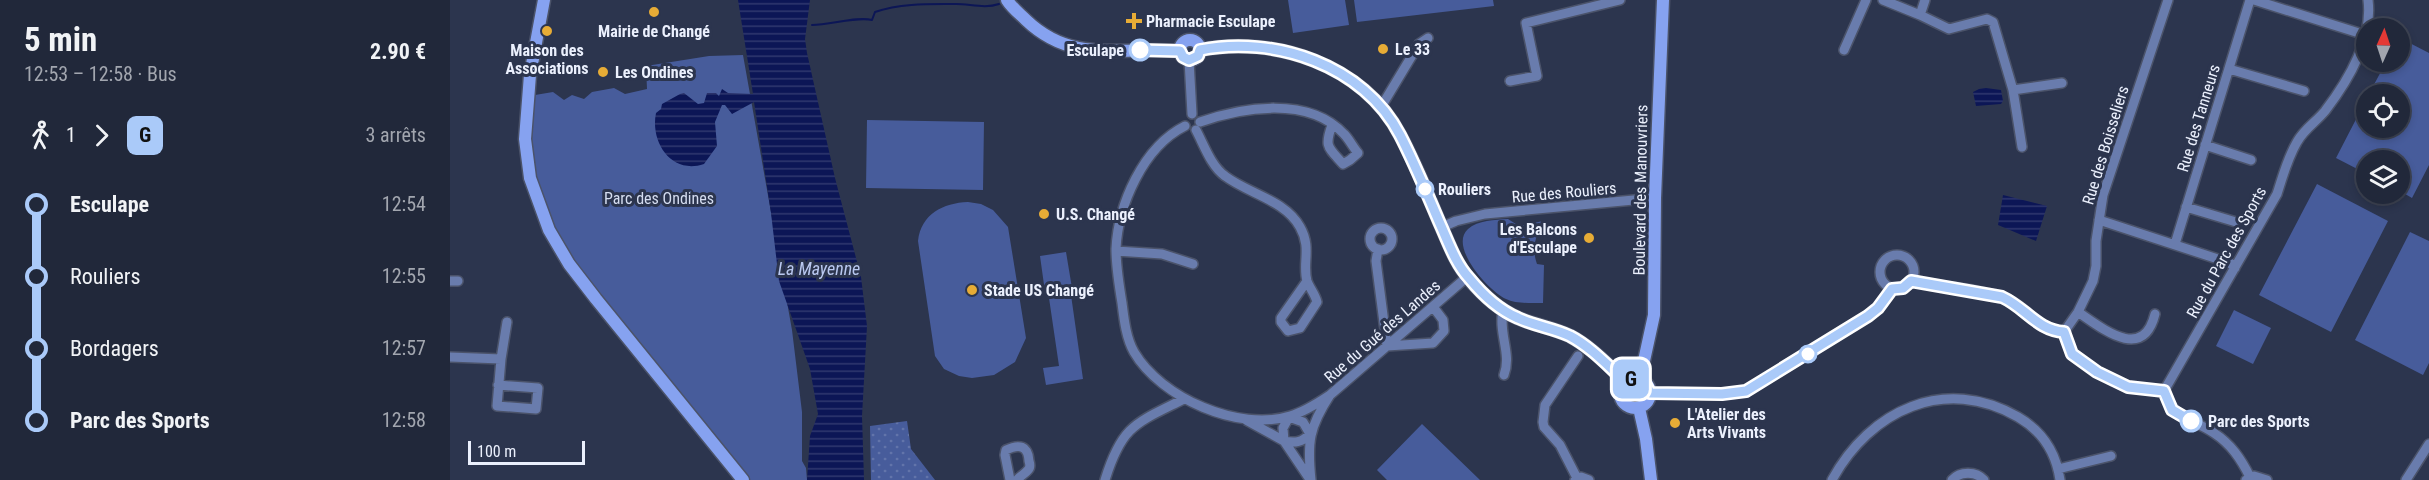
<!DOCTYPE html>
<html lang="fr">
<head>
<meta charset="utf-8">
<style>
  :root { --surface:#21283a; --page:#2d3445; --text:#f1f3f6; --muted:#a2a6af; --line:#3e4454 }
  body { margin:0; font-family:"Roboto Condensed",sans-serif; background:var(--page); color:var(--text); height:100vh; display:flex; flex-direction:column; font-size:22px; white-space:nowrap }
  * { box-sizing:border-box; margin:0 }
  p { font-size:20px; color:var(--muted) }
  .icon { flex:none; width:33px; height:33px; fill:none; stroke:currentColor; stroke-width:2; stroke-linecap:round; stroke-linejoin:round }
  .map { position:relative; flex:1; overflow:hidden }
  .drawer { display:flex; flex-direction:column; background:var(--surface); width:450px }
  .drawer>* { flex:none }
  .badge { padding:0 12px; border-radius:9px; font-size:21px; line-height:39px }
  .needle { width:39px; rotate:3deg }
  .controls { position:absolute; left:1906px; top:18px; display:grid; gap:12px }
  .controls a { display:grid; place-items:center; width:54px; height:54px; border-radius:50%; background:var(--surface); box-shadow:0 3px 9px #0003,0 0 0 2px var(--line); font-size:30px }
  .scale { position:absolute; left:18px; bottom:15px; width:117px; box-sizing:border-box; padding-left:6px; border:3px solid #ebf0fd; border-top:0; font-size:16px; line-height:21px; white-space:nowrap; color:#ebf0fd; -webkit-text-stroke:4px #2c354e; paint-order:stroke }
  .map>.badge { position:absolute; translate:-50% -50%; box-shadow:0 0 0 3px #fff }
  .legs { display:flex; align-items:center; gap:9px; height:66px; padding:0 24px; font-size:20px }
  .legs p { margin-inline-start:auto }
  .summary { display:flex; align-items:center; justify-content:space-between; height:102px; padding:0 24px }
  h1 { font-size:33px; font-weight:700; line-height:45px }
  ul { padding:0 24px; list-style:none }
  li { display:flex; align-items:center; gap:21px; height:72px; font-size:22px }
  li i { display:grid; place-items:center; width:9px; height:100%; margin:0 8px; background:currentColor }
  li i::after { content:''; width:15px; height:15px; margin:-8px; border:4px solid; border-radius:50%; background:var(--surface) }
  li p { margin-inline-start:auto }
  li:first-child i { background:linear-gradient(#0000 50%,currentColor 0) }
  li:last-child i { background:linear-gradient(currentColor 50%,#0000 0) }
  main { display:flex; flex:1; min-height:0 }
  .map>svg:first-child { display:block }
</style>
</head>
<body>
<main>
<section class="drawer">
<div class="summary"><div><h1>5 min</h1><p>12:53 – 12:58 · Bus</p></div><b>2.90 €</b></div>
<div class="legs"><svg class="icon" aria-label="walk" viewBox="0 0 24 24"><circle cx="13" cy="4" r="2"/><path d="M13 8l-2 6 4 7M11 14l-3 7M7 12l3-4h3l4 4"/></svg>1<svg class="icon" aria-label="forward" viewBox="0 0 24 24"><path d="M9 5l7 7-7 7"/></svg><b class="badge" style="background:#aacaf9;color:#111">G</b><p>3 arrêts</p></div>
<ul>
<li><i style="color:#aacaf9"></i><b>Esculape</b><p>12:54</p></li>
<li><i style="color:#aacaf9"></i><span>Rouliers</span><p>12:55</p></li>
<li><i style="color:#aacaf9"></i><span>Bordagers</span><p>12:57</p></li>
<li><i style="color:#aacaf9"></i><b>Parc des Sports</b><p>12:58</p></li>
</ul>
</section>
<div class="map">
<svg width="1979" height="480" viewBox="0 0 1979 480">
  <defs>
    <pattern id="grass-dots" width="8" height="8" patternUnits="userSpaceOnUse" patternTransform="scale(1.5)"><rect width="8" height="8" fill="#475c9b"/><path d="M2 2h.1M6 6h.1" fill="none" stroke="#6274aa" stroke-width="1.8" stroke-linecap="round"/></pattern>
    <pattern id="water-rules" width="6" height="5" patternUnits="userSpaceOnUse" patternTransform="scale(1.5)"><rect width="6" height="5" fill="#0c1656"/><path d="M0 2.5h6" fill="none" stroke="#30386f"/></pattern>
  </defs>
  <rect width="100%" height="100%" fill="#2c354e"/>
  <path fill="url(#grass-dots)" d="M 457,421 L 461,449 L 485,480 L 421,480 L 420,426 Z"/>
  <path fill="#475c9b" d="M 838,0 L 895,0 L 899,25 L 843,33 Z
    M 904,0 L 1043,0 L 1044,6 L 907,22 Z
    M 1950,38 L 1979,53 L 1979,165 L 1962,198 L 1950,191 L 1950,160 L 1917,160 L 1917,174 L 1886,158 L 1917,98 L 1917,128 L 1950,128 L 1950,94 L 1919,94 L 1936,62 L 1950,62 Z
    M 293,55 L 342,330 L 352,412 L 352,461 L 356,468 L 357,480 L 298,480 L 219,378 L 121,261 L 90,199 L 85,180 L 79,132 L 85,95 L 103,92 L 114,100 L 122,95 L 134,99 L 142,92 L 164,88 L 175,94 L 197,89 L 196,66 L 259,56 Z
    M 417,120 L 534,122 L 533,190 L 416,188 Z
    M 1867,184 L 1938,221 L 1881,332 L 1809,295 Z
    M 518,202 L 531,204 L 543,210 L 558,227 L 576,338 L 565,362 L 544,375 L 522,378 L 509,376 L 494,369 L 485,356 L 468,241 C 471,214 493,203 518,202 Z
    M 1058,219 L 1069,226 L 1093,221 C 1086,237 1081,247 1087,264 L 1094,265 L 1093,303 C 1082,303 1066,304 1056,299 C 1040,292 998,247 1018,229 C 1028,220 1045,220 1058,219 Z
    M 1960,232 L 1979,241 L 1979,363 L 1973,375 L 1905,340 Z
    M 616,252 L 622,288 L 595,292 L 590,256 Z
    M 621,295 L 633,379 L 596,385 L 593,368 L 609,366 L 599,298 Z
    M 1784,310 L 1821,328 L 1803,364 L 1766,346 Z
    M 972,424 L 1030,480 L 937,480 L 927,470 Z"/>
  <path fill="url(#water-rules)" d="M 288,0 L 360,0 L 355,39 L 357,53 L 385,178 L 411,277 L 417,326 L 412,416 L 414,480 L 357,480 L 360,436 L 368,414 L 360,369 L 329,281 L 321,213 L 304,102 L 282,114 L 275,105 L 272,105 L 265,122 L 267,146 L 254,164 C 221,175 200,142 206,113 L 211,109 L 212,104 L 230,94 L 234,93 L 248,104 L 254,103 L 257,93 L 266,93 L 269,96 L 272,89 L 278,93 L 303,94 Z
    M 1536,88 L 1551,90 L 1553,101 L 1551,104 L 1526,106 L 1523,92 L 1529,89 Z
    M 1553,195 L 1597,206 L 1586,241 L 1548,225 Z"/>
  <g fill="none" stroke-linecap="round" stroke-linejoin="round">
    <path stroke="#0c1656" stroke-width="2" d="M 362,25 C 380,25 408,16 422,20 L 425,12 C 451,3 479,4 506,4 C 520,4 535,9 549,4"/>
    <g stroke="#4b536a" stroke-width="12">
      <path id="street" d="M 1433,0 L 1470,15 L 1499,29 L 1537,19 L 1543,22 L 1563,90 L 1572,147
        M 1804,0 L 1909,33 L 1914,39
        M 1470,15 L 1475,0
        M 1394,50 L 1416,0
        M 739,60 L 742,114
        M 1779,69 L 1854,91
        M 1060,81 L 1087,76 L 1076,23 L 1170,0
        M 1563,90 L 1612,83
        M 931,107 L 969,44 L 978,38
        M 750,122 C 792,107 859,96 894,134 C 899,139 903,147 908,153 L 900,160 L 893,164 C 878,147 874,147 882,125
        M 735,126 C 693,147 668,205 666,249 C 666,267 669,285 672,303 C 674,319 676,338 684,352 C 711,398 789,432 840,416 C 854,412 868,403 880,395
        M 746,130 C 754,145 761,166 775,176 C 799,194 835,200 850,227 C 862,248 852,263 857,281 C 860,289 865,294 867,302 L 850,328 L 838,331 L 831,322 L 831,318 L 857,281
        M 1755,145 L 1801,160
        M 1736,207 L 1786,222
        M 1649,220 L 1780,263 L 1785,268
        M 992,227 L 1006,221 L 1035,214 L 1205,198
        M920 239a11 11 0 1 1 22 0a11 11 0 1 1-22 0Z
        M 1725,244 L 1800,0
        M 928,249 L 926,261 L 937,346 L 983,343 L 994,331 L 993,320 L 984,308
        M 666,251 L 712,254 L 743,264
        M1430 272a17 17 0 1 1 34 0a17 17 0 1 1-34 0Z
        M 0,281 L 8,281
        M 1461,281 C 1490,287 1528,288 1554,298 C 1580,307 1583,329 1614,332 L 1622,354 L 1647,372 L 1678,387 L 1714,391
        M 1053,310 C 1048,333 1062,354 1054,375
        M 1628,312 C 1653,329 1693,362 1705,314
        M 1614,332 L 1628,312 L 1643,281 L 1646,266 L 1646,241 L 1653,195 L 1718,0
        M 0,357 L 51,359 L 47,406 L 86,409 L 88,388 L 48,385
        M 51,359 L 57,322
        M 1714,391 L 1827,194 C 1833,176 1837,159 1847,142 C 1854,129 1866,122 1875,111 C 1898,81 1923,39 1918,0
        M 1714,391 C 1725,421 1740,417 1764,433 C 1781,444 1791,459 1800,477
        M 1200,393 L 1273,394 L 1296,391 L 1418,316 L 1428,308 L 1442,289
        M 839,417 L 853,422 L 860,434 C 852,443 844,443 834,441 L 833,428 Z
        M 796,420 L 834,441 L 859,478
        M 1608,469 L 1661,456
        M 1127,478 L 1110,445 L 1094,427 L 1093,422 L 1095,405 L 1128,356
        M 560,480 L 555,455 L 556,450 C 569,444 578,445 579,461 C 580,464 580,468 578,470 C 575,474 570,476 567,480
        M 655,480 C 672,425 686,423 734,399
        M 861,480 C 857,442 859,427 880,395 L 1017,277
        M 1125,480 L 1131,477 L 1139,480
        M 1382,480 C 1420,410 1495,375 1568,417 C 1592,431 1606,452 1610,480
        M 1502,480 C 1510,471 1526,471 1534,480
        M 1796,480 L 1804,476 L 1817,480
        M 1956,480 L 1979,444"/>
    </g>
    <g stroke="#4b536a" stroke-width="15">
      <path id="secondary" d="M 94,0 L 80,75 L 75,139 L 80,178 L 99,230 L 119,264 L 146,299 L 293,480
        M 557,0 C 562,8 570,14 576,20 C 623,65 672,46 730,51
        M730 50a10 10 0 1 1 20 0a10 10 0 1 1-20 0Z
        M 750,50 C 824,35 914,65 950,135 C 966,164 978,196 991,226 C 999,244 1006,264 1019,279 C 1032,294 1049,310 1068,318 C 1085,325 1103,328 1120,336 C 1141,347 1159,366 1176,382
        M1170 393a15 15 0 1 1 30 0a15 15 0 1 1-30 0Z
        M 1190,379 L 1204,315 L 1205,198 L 1213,0
        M 1189,408 L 1196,439 L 1201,480"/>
    </g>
    <use href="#street" stroke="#697cad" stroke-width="9"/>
    <use href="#secondary" stroke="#86a2f0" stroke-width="12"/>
  </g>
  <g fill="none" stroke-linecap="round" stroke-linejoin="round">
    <g stroke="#fff" stroke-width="14">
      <path id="line-1" d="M 690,50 L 730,51 L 733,57 L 739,60 L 748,56 L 750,50 C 824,35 914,65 950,135 C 965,164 978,196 991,226 C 999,244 1006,264 1019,278 C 1032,294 1049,310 1068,318 C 1085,326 1103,328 1120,336 C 1141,347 1158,366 1176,382 L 1185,379 L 1194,381 L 1200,393 L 1272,394 L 1296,391 L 1418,316 L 1428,308 L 1442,289 L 1453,288 L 1461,281 L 1552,297 C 1576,308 1587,330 1614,332 L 1622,354 L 1647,372 L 1678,387 L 1714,391 L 1722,410 L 1741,421"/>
    </g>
    <use href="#line-1" stroke="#aacaf9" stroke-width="9"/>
  </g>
  <g fill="#e7ac36" stroke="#2c354e" stroke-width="2">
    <circle cx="204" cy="12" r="6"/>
    <path d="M681 12h6v6h6v6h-6v6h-6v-6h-6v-6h6z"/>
    <circle cx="97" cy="31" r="6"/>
    <circle cx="933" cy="49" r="6"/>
    <circle cx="153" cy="72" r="6"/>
    <circle cx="594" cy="214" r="6"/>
    <circle cx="1139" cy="238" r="6"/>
    <circle cx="522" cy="290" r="6"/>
    <circle cx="1225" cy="423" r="6"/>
  </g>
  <g fill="#fff" stroke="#aacaf9" stroke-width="3">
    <circle cx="690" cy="50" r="10"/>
    <circle cx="975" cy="189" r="8"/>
    <circle cx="1358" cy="354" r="8"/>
    <circle cx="1741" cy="421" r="10"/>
  </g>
  <g text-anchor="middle" stroke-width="6" stroke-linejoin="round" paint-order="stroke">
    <g font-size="16" font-weight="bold" fill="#ebf0fd" stroke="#2c354e" text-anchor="start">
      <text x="696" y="27">Pharmacie Esculape</text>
      <text x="204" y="37" text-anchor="middle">Mairie de Changé</text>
      <text x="945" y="55">Le 33</text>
      <text x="97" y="56" text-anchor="middle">Maison des<tspan x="97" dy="18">Associations</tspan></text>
      <text x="165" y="78">Les Ondines</text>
      <text x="606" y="220">U.S. Changé</text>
      <text x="1127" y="235" text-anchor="end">Les Balcons<tspan x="1127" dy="18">d'Esculape</tspan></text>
      <text x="534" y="296">Stade US Changé</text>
      <text x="1237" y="420">L'Atelier des<tspan x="1237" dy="18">Arts Vivants</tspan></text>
    </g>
    <g font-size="16" font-weight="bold" fill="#ebf0fd" stroke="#2c354e" text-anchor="start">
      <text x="674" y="56" text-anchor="end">Esculape</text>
      <text x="988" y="195">Rouliers</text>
      <text x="1758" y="427">Parc des Sports</text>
    </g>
    <g font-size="16" fill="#ebf0fd" stroke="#2c354e">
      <text transform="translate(1748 118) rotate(-73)" y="6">Rue des Tanneurs</text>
      <text transform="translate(1655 145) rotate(-73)" y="6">Rue des Boisseliers</text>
      <text transform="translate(1190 190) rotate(-89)" y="6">Boulevard des Manouvriers</text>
      <text transform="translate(1114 192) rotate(-5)" y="6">Rue des Rouliers</text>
      <text transform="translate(1776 252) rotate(-61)" y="6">Rue du Parc des Sports</text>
      <text transform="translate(932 331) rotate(-41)" y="6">Rue du Gué des Landes</text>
    </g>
    <g font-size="16" fill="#d5ddf1" stroke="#2c354e">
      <text x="209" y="204">Parc des Ondines</text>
    </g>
    <g font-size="18" font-style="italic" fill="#b9c8f0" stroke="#2c354e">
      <text x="369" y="275">La Mayenne</text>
    </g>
  </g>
</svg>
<div class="controls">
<a><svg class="needle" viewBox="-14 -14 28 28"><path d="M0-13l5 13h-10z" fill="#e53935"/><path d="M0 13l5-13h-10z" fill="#a2a6af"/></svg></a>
<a><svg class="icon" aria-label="locate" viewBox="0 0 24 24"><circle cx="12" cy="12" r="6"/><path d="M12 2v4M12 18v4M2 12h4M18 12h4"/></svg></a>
<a><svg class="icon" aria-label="layers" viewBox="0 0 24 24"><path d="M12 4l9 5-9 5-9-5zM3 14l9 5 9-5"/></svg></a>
</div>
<div class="scale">100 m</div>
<b class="badge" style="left:1181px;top:379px;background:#aacaf9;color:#111">G</b>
</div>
</main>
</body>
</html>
